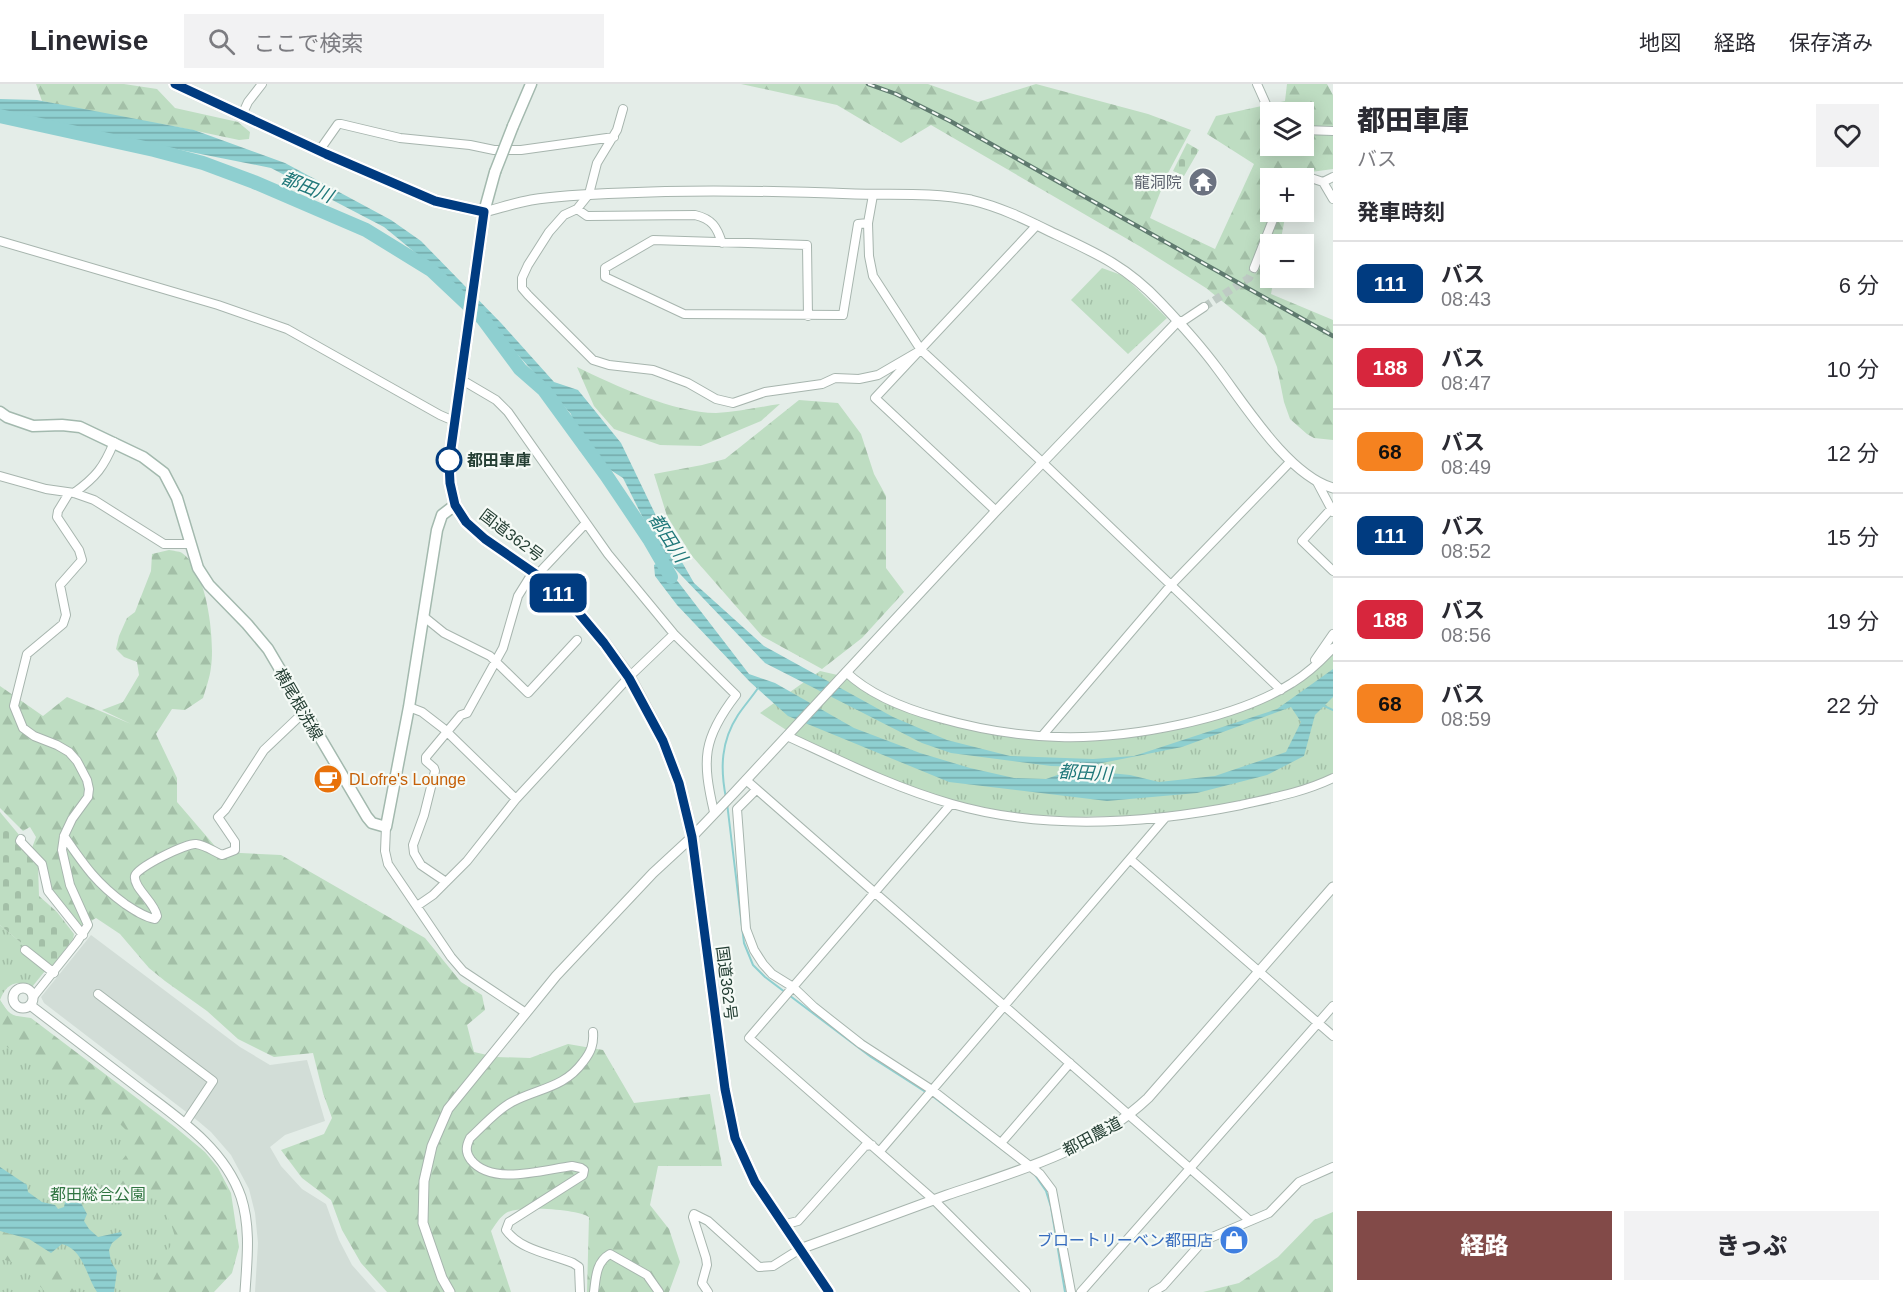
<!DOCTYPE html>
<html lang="ja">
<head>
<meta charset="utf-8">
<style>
  :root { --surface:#fff; --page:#f2f2f3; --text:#2b2b33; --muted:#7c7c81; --line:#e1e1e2; --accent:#824a48 }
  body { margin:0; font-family:Helvetica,"Noto Sans JP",sans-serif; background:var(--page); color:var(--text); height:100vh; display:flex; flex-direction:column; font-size:22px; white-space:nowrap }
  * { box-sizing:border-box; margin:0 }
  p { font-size:20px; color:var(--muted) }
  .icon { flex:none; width:33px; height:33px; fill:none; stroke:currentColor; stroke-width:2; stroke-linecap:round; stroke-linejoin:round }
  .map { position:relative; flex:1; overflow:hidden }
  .drawer { display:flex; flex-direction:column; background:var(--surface); width:570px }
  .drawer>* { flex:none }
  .badge { padding:0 12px; border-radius:9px; font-size:21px; line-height:39px }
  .buttons { position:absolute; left:1260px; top:18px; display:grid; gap:12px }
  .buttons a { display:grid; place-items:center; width:54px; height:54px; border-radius:0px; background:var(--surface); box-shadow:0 3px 15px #0003; font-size:30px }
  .map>.badge { position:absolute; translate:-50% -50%; box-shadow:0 0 0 3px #fff }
  h2 { padding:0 24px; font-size:22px; line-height:54px }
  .round { display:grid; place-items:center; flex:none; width:63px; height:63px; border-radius:0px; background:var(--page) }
  .headline { display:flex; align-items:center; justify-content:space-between; height:102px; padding:0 24px }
  h1 { font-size:28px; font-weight:800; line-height:45px }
  .button { display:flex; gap:12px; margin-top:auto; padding:12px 24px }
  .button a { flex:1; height:69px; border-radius:0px; background:var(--accent); color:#fff; font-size:24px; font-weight:800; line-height:69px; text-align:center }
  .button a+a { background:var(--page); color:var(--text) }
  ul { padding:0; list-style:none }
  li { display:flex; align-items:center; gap:18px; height:84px; padding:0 24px; border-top:2px solid var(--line) }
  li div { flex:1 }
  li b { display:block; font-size:22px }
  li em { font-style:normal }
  li .badge { min-width:66px; font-weight:700; text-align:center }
  header { display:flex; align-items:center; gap:36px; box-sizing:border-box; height:84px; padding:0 30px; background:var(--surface); border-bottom:2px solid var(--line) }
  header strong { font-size:28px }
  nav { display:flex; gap:33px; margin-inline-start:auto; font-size:21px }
  .search { width:420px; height:54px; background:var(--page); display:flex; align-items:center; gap:15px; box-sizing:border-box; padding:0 21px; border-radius:0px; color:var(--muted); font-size:22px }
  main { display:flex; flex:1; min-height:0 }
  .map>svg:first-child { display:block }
</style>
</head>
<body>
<header>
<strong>Linewise</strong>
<div class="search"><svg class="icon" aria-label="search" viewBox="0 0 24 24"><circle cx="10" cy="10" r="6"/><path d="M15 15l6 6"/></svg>ここで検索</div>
<nav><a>地図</a><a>経路</a><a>保存済み</a></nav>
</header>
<main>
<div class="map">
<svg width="1333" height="1208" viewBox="0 0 1333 1208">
  <defs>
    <pattern id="grass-tufts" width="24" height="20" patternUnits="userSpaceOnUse" patternTransform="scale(1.5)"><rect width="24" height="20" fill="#beddc2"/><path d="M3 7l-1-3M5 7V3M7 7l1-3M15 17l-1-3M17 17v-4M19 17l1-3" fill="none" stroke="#a3bfa7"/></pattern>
    <pattern id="forest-firs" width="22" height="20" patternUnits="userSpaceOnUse" patternTransform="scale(1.5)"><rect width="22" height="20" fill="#beddc2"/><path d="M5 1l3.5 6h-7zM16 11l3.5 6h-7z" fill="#a3bfa7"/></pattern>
    <pattern id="cemetery-stones" width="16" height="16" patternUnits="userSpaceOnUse" patternTransform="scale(1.5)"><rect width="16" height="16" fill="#beddc2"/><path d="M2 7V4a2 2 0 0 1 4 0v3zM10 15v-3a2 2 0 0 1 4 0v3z" fill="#a3bfa7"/></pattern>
    <pattern id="water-rules" width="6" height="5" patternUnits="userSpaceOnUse" patternTransform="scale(1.5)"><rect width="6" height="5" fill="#8ecfd0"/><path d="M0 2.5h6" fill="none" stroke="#74a9a9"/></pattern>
  </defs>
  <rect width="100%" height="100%" fill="#e4ede8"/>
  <path fill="#d2ddd7" d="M 91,851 L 240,963 L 270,981 L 307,976 L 325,1037 L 285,1051 L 270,1063 L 281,1082 L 302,1105 L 326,1120 L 339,1156 L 352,1181 L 376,1208 L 255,1208 L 258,1159 L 255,1129 L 249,1105 L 231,1071 L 211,1048 L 198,1037 L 44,919 L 41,913 Z"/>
  <path fill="url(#grass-tufts)" d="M 1102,184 L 1124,192 L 1167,234 L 1128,270 L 1071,216 Z
    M 1333,563 L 1333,690 L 1308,701 L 1255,716 L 1160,731 L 1073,733 L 1018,730 L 942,715 L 856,681 L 797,653 L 760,629 L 820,587 L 842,592 L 942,638 L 1043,657 L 1110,656 L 1230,626 L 1299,595 Z
    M 0,841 L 49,882 L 32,903 C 16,895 6,900 0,916 C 7,928 12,933 26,934 L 151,1026 L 206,1208 L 0,1208 Z"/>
  <path fill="url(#forest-firs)" fill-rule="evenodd" d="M 36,0 L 124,0 L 157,5 L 175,24 L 238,38 L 250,48 L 249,55 L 239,56 L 168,41 L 130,36 L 42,17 Z
    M 741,0 L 928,0 L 978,18 L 1036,0 L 1148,30 L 1191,46 L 1168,89 L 1150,134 L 1215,165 L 1254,80 L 1207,50 L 1216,32 L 1285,17 L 1287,0 L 1327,0 L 1333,11 L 1333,85 L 1289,91 L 1288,94 L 1270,94 L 1270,128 L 1286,128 L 1280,160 L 1270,160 L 1270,194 L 1274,194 L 1271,210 L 1333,236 L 1333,356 L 1314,354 L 1307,350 L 1290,335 L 1284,318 L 1277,283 L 1265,252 L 1206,204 L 1141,163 L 931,41 L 901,59 L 837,21 ZM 1270,28 L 1304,28 L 1304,62 L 1270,62 Z
    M 577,283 C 614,301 674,329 716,329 C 737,328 759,323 780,320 L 761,337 L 701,362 L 660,361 L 614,345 L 594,322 Z
    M 799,316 L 838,319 L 861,350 L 874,390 L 886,412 L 886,484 L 904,508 L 862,554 L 822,585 L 762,552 L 692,472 L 667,432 L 654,390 L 702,381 L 725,375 Z
    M 169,466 C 173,467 179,467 182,469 C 207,485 215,556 211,583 C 210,593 206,604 203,614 L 185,626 L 172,625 L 156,650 L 177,694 L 177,718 L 220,768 L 281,771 L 425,854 L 461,898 L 482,911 L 485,926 L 467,941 L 474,968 L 496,973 L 530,974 L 568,960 L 603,966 L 634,1019 L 710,1010 L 722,1082 L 658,1082 L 650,1121 L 669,1145 L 680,1178 L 669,1208 L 587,1208 L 589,1133 C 579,1125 517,1121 506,1129 C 500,1133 495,1141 491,1147 L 511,1208 L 387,1208 L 361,1179 L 342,1146 L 331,1116 L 302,1094 L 281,1066 L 324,1050 L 332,1034 L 323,1009 L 313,969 L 274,973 L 238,955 L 207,927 L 165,897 L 149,884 L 120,850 L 96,834 L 80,844 L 51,807 L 45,779 L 32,764 L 36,753 L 30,743 L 23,747 L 0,724 L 0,602 L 43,632 L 67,613 L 131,640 L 102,626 L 123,618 L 139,591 L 137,578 L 124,573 L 116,565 L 119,552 L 127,534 L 135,528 L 151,487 L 152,470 Z
    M 0,916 L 10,931 L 31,934 L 175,1043 L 205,1068 L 218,1084 L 231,1109 L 239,1163 L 232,1189 L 214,1208 L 145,1208 L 153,1196 L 175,1153 C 172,1137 156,1106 140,1102 C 132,1100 123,1101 115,1100 L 113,1097 L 120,1091 L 121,1087 L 116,1084 L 126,1071 L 131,1051 L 117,1037 L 94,1028 L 84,1021 L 77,1016 L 72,1005 L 45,980 L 30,971 L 18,968 L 0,960 Z
    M 1333,1128 L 1333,1208 L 1203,1208 L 1239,1199 L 1278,1173 L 1314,1136 Z
    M 0,1147 L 29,1155 L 45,1163 L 53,1173 L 75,1191 L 76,1195 L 68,1199 L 75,1208 L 45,1208 C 32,1193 21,1178 0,1175 Z"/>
  <path fill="url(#cemetery-stones)" d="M 1187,59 L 1199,66 L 1184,92 L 1173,87 Z
    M 0,728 L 20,752 L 16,757 L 38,781 L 39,812 L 57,828 L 74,850 L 73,855 L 51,884 L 0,841 Z"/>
  <path fill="url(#water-rules)" d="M 0,15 L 37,16 L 194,46 L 285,79 L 391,136 L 421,157 L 501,239 L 554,298 L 578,306 L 621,359 L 660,440 L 694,499 L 764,562 L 893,633 L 947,656 L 1010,672 L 1093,675 L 1134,672 L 1277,625 L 1333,585 L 1333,613 L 1315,631 L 1304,672 L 1267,691 L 1197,709 L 1107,717 L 949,698 L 788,632 L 750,598 L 677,521 L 655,492 L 654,481 L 662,477 L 749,590 L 775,599 L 854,644 L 920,669 L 970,684 L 1014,694 L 1046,695 L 1066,688 L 1100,688 L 1130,691 L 1159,698 L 1215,692 L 1286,668 L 1301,638 L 1291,623 L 1182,663 L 1082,683 L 1051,682 L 951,669 L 922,659 L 765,579 L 661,470 L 623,394 L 579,366 L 571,330 L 457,203 L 384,143 L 271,84 L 125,55 L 26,32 L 0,35 Z
    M 0,1083 L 27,1101 L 28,1108 L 42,1118 L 55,1121 L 58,1125 L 64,1123 L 65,1118 L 81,1119 L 87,1130 L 84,1137 L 89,1145 L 98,1153 L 121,1148 L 122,1151 L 112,1159 L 109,1166 L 111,1178 L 117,1187 L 114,1208 L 97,1208 C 86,1192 84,1166 62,1160 L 51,1169 L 29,1155 L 0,1147 Z"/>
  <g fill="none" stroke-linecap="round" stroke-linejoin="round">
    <path stroke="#8ecfd0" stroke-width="2" d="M 1322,621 L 1333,626
      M 726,714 C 720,684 721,657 738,631 C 744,622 752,613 758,604
      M 727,719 L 744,859 L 753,881 L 765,893 L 871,973 L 935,1014 L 1007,1069
      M 1035,1091 L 1046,1107 L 1051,1123 L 1065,1208"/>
    <path stroke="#8ecfd0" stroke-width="14" d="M 0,32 L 154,66 L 203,79 L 254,98 L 366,146 L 431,186 L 483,235 L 520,285 L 544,306 L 606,391 L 649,455 L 671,493"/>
    <path stroke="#becac4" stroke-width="8" stroke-dasharray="8 4" stroke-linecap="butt" d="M 1204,223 L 1249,194 L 1254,184"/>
    <g stroke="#a7b5ae" stroke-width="10">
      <path id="minor" d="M 1257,0 L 1270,29
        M 623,25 L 617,46 L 597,79 L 589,110 L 577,125 L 564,131 L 549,148 L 528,181 L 522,194 L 522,204 L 528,211 L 593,276 L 609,281 L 653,286 L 688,299 L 716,315 L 733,319 L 765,308 L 822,300 L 835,294 L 859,295 L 878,291 L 921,266
        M 242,31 L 248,18 L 262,0
        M 1304,46 L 1333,47
        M 319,67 L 338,40 L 341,40 L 400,54 L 470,61 L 494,66 L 521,66 L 614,53
        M 1293,94 L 1305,92 L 1323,98 L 1333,115
        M 1323,98 L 1333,93
        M 873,111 L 868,139 L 869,172 L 873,192 L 921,266 L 1042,378 L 1281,606
        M 577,125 L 587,132 L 695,131 C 712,135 717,143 722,159
        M 0,157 L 218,221 L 287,245 L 440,331 L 454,337
        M 1254,184 L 1276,128
        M 808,232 L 807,161 L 653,156 L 605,184 L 605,193 L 684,230 L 843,231 L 858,140 L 868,139
        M 1178,237 L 1183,237 L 1204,223
        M 462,296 L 496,316 L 508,328 L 608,470 L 674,550 L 736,611 C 702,655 702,676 714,728
        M 0,392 L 46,405 L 74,409 L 94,416 L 164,460 L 191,460
        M 1317,398 L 1333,428
        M 74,409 C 96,393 104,383 114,358
        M 1331,425 L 1302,457 L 1333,487
        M 996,427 L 875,314 L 1037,141
        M 537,491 L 586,439
        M 423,532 L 444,549 L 490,572 L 528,609 L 577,556
        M 1315,576 L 1333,550
        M 846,588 C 870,611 906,625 939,634 C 978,645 1019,652 1059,653 C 1128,655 1234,636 1292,599 C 1307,590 1321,577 1333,564
        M 409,623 L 422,628 L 444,645 L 516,715
        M 787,652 C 841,677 895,704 952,720 C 1045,747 1146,740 1241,721 C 1272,714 1304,708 1333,694
        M 1042,652 L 1171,501 L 1291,377
        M 746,696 L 1249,1136
        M 756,706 L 737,725 L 746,845 L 754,866 L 763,880 L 772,890 L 793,903 L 814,923 L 861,960 L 932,1006 L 1040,1090 L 1052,1106 L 1071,1208
        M 951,720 L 749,954 L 934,1116 L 1026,1208
        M 386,743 L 385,767 L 388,780 L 451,873 L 463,887 L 526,929
        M 64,752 C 84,781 96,799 125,820 C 134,826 144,833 155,835 L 157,832 C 154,817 133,804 135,792 C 137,783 187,759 196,760 C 205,761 213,767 222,771 L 235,766 L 235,758 L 218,733 L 225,726 L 264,666 L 304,628
        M 21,755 L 20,757 L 42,780 L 48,807 L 83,851
        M 1131,776 L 1333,952
        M 446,798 L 421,781 L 414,769 L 413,761 L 424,731 L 435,687 L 434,684 L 426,677 L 426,673 L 461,631 L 467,629 L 503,564 L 518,512 L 533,488
        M 417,822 L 433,811 L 467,777 L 516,715 L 629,593 L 674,550
        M 25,866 L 54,889
        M 98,910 L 213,997 L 185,1039
        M 33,913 L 77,858 L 88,841 L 70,801 L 62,766 L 64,752 L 72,735 L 88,713 L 89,705 L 87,696 L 77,677 L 69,668 L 57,661 L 34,652 L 23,644 L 14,622 L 27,570 L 63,540 L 66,531 L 60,501 L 82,476 L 79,466 L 57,433 L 58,427 L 69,409
        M 1001,1059 L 1070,979
        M 880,1067 L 1165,734
        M 782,1141 L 798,1137 L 865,1062 L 872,1061
        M 580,1208 L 579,1183 L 573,1179 C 551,1170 520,1166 506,1146 L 509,1138 L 583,1091 L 584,1086 L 581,1084 L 572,1082 C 542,1086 492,1102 471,1076 C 465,1068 466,1062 470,1054 C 483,1042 497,1026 512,1018 C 539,1004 564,1004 583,978 C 591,968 594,960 593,948
        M 594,1208 C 596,1193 596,1178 610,1170 L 647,1191 L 659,1208
        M 708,1208 L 702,1199 L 707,1181 L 706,1174 L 693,1133 L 694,1130 L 708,1137 L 759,1183 L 773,1182 L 800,1165
        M 1081,1208 L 1333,922
        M 1153,1208 L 1163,1202 L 1203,1157 L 1269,1129 L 1299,1098 L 1333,1083"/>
    </g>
    <g stroke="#a7b5ae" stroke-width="11">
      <path id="tertiary" d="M 484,128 C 500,124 515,119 531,116 C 561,111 592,110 623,109 C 700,105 777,107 855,110 C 893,111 934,108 971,116 C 1000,123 1025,135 1051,148 C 1096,169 1126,182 1160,218 C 1180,239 1200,261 1217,284 C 1245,321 1288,391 1333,404
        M13 914a10 10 0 1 1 20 0a10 10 0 1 1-20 0Z
        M 30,921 C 64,947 98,973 132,999 C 173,1031 223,1061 241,1113 C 251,1144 247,1176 245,1208
        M 800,1165 C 849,1147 898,1129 947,1111 C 1018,1087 1093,1066 1148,1014 L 1333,803
        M 450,1208 L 442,1194 L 423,1139 L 424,1097 L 432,1062 L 448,1025 L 556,892 L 653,789 L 692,753 L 734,709 L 996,427 L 1178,237"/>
    </g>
    <g stroke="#a3b9ae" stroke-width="13">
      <path id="secondary" d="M 513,42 L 531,0
        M 484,128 L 495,88
        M 0,328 L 7,333 L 33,342 L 62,341 L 80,343 L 143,373 L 164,389 L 177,414 L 198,484 L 209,501 L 247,540 L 268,565 L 367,733 L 372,739 L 386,743 L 409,623 L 437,446 L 442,431 L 455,421"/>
    </g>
    <g stroke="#c2c9c6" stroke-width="14">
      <path id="trunk" d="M 175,0 L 326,70 L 435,117 L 484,128 L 449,379 L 450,399 L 455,421 L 466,438 L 485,455 L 537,491 L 573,522 L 604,559 L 629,593 L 663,657 L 679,699 L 692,753 L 725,1005 L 735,1054 L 755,1098 L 829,1208"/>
    </g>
    <use href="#minor" stroke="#fff" stroke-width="8"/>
    <use href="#tertiary" stroke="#fff" stroke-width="9"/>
    <use href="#secondary" stroke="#fff" stroke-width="10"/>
    <use href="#trunk" stroke="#4d8670" stroke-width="12"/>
    <g stroke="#5f7a6f" stroke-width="4.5">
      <path id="rail" d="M 868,0 L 896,10 L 950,37 L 1333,252"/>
    </g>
    <use href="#rail" stroke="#f5faf6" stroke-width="2" stroke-dasharray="7" stroke-linecap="butt"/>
    <g stroke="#a3b9ae" stroke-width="13" stroke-linecap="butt">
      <path id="secondary-bridge" d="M 495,88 L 513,42"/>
    </g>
    <use href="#secondary-bridge" stroke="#fff" stroke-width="10"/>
  </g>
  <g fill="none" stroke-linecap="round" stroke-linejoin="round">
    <g stroke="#fff" stroke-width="14">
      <path id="line" d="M 175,0 L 326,70 L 435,117 L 484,128 L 449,379 L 450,399 L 455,421 L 466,438 L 485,455 L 537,491 L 573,522 L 604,559 L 629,594 L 663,657 L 679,699 L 692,753 L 725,1005 L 735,1054 L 755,1098 L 829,1208"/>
    </g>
    <use href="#line" stroke="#003b80" stroke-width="9"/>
  </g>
  <defs>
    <g id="temple-disc" transform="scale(1.5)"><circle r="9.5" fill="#6b7280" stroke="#f5faf6"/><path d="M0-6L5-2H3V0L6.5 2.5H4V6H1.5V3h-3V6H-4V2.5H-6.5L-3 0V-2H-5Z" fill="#fff"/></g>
    <g id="cafe-disc" transform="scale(1.5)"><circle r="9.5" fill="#e8710a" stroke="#f5faf6"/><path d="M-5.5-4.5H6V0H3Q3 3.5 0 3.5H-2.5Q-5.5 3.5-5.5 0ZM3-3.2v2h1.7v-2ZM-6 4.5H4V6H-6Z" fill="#fff"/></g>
    <g id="shop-disc" transform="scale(1.5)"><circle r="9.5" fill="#3f7fe0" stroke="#f5faf6"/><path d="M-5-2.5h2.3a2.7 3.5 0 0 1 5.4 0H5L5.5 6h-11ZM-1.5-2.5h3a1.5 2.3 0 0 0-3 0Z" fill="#fff"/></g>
  </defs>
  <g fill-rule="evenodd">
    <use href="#temple-disc" x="1203" y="98"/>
    <use href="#cafe-disc" x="328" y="695"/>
    <use href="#shop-disc" x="1234" y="1156"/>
  </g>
  <circle fill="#fff" stroke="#003b80" stroke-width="3" cx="449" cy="376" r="12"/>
  <g text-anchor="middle" stroke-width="4.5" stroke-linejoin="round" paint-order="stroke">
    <g font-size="16" fill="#5b616d" stroke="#f5faf6" text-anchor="end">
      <text x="1182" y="104">龍洞院</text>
    </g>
    <g font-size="16" font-weight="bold" fill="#243e33" stroke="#f5faf6" text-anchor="start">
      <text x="467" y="382">都田車庫</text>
    </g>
    <g font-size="16" fill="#243e33" stroke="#f5faf6">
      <text transform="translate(512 451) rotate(37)" y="6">国道362号</text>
      <text transform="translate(299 620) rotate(60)" y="6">横尾根洗線</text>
      <text transform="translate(727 899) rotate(83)" y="6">国道362号</text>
      <text transform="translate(1092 1052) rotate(-28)" y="6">都田農道</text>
    </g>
    <g font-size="16" fill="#c56008" stroke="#f5faf6" text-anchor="start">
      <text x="349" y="701">DLofre's Lounge</text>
    </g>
    <g font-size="16" fill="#2f7440" stroke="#f5faf6">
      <text x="98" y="1116">都田総合公園</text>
    </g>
    <g font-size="16" fill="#366cbe" stroke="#f5faf6" text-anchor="end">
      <text x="1213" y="1162">ブロートリーベン都田店</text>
    </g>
    <g font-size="18" font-style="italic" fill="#1f7779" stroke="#f5faf6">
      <text transform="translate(307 103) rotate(22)" y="6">都田川</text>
      <text transform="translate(668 454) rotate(57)" y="6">都田川</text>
      <text transform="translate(1085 689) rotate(3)" y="6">都田川</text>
    </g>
  </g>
</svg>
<div class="buttons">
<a><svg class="icon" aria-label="layers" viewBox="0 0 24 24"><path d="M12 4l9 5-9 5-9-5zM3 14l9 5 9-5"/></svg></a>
<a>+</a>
<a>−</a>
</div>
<b class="badge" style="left:558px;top:509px;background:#003b80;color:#fff">111</b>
</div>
<section class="drawer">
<div class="headline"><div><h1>都田車庫</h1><p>バス</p></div><a class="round"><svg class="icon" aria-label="heart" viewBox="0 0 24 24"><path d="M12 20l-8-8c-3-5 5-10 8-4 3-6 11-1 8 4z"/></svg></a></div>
<h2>発車時刻</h2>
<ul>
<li><span class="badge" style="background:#003b80;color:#fff">111</span><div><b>バス</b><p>08:43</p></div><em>6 分</em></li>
<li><span class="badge" style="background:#d7263d;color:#fff">188</span><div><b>バス</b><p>08:47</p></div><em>10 分</em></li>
<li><span class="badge" style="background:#f58220;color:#111">68</span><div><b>バス</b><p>08:49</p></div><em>12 分</em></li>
<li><span class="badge" style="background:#003b80;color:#fff">111</span><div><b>バス</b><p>08:52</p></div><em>15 分</em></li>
<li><span class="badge" style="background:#d7263d;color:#fff">188</span><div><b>バス</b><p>08:56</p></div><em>19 分</em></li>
<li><span class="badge" style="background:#f58220;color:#111">68</span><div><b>バス</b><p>08:59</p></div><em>22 分</em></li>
</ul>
<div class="button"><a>経路</a><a>きっぷ</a></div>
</section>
</main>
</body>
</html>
